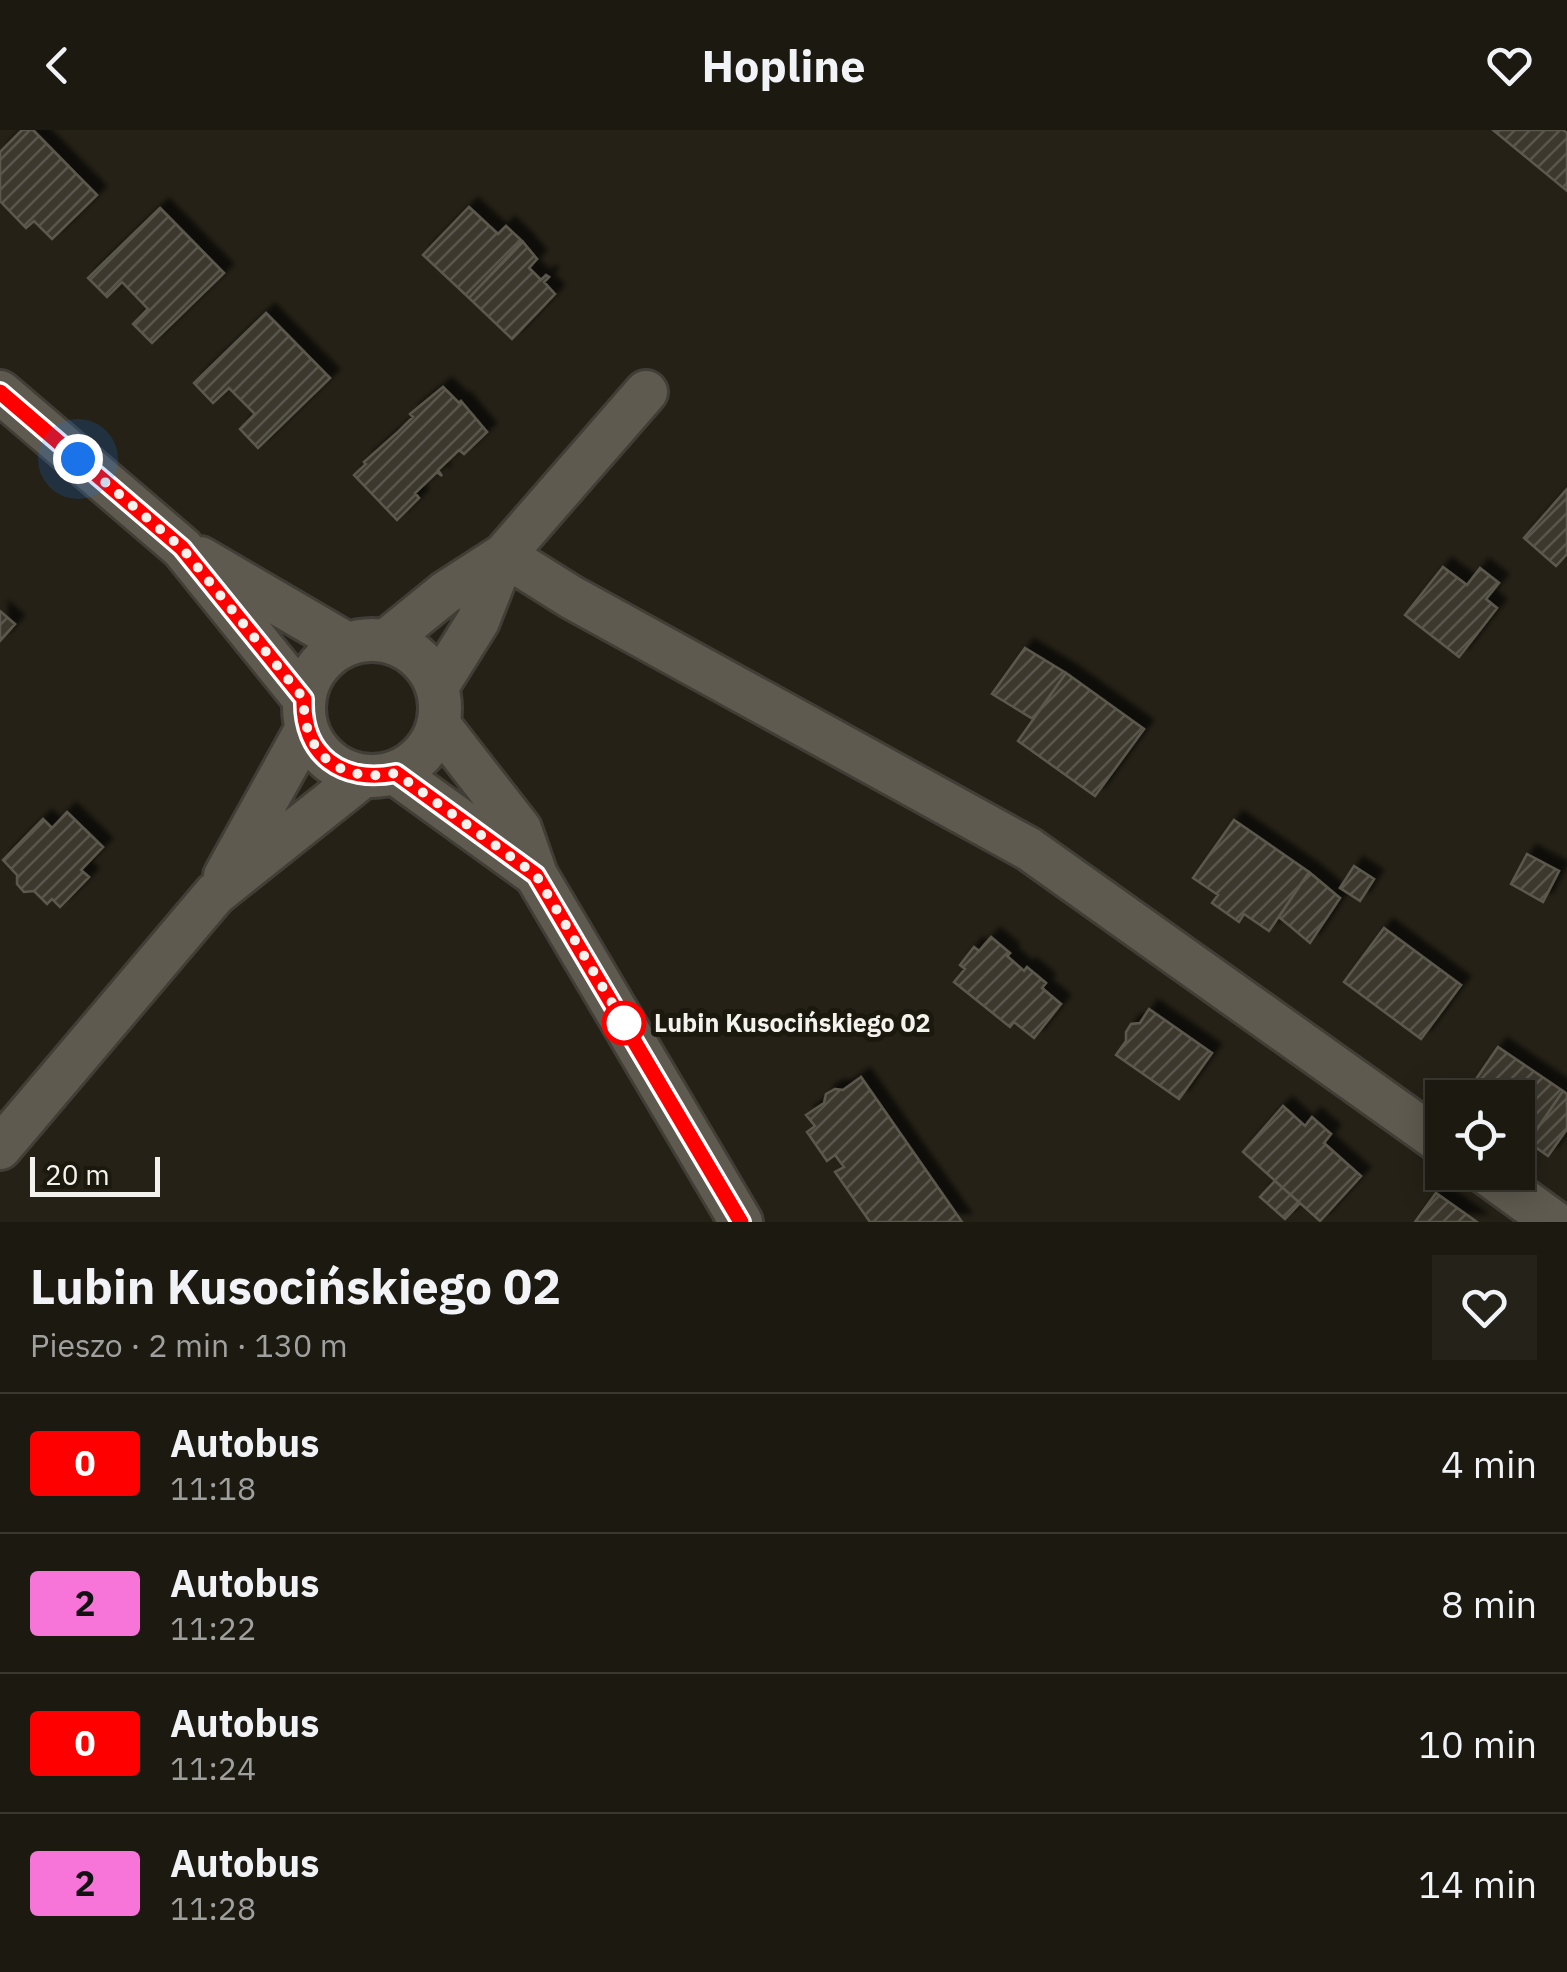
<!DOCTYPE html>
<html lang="pl">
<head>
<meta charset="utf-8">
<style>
  :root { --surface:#1c1911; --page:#25221a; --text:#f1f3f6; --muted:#a0a09f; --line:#3a3831 }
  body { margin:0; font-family:"IBM Plex Sans",sans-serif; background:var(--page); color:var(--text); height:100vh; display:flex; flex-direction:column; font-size:38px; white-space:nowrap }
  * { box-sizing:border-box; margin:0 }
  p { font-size:32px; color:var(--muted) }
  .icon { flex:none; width:55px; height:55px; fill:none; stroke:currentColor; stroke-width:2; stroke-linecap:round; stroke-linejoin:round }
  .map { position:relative; height:1092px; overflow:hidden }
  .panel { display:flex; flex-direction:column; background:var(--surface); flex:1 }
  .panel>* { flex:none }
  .badge { padding:0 20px; border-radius:8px; font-size:35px; line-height:65px }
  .tools { position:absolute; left:1425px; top:950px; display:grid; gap:20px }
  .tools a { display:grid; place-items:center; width:110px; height:110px; border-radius:0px; background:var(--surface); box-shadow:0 5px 25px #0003,0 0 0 2px var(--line); font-size:50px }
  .scale { position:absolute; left:30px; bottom:25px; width:130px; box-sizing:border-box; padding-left:10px; border:5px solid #f4f2ec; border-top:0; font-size:28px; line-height:35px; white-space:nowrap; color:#f4f2ec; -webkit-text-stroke:8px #1b180e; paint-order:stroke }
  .you { position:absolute; width:50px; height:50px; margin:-25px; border:8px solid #fff; border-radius:50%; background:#1a73e8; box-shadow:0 0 0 15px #1a73e833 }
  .map>.badge { position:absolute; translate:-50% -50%; box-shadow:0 0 0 5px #fff }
  .round { display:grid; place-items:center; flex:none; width:105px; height:105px; border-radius:0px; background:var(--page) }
  .summary { display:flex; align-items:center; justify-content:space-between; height:170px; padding:0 30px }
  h1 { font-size:48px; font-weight:700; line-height:75px }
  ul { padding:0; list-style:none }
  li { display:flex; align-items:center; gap:30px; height:140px; padding:0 30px; border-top:2px solid var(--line) }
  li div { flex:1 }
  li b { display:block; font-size:38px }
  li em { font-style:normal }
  li .badge { min-width:110px; font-weight:700; text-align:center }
  header { display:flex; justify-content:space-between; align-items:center; height:130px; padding:0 30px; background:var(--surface); font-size:45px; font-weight:700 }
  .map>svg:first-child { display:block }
</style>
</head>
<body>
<header><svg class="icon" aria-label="back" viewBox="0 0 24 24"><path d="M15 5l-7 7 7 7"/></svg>Hopline<svg class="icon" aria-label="heart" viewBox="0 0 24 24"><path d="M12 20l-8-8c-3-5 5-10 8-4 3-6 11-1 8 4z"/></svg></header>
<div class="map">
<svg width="1567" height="1092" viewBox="0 0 1567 1092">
  <defs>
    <pattern id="building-hatch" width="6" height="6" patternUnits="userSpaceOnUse" patternTransform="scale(2.5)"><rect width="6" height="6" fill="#3d392f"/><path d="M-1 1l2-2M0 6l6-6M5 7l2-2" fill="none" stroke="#5a564d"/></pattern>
    <filter id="shadow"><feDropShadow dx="9" dy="-9" stdDeviation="2.5" flood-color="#0009"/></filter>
  </defs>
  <rect width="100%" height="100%" fill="#252117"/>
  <path fill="url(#building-hatch)" stroke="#5c594d" stroke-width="2.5" filter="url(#shadow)" d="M 22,0 L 33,0 L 97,65 L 52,109 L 34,91 L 26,98 L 0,71 L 0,22 Z
    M 1493,0 L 1563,0 L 1567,3 L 1567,61 Z
    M 469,77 L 498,104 L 506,96 L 522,111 L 469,168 L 423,125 Z
    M 160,78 L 224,143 L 152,213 L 133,194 L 148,179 L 122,152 L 107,167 L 88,148 Z
    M 523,112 L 537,129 L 529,138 L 541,150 L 546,145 L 549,147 L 544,152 L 555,164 L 512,209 L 469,168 Z
    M 266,183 L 330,248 L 258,318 L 240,299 L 255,284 L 229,258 L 213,273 L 194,253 Z
    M 443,257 L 459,273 L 461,271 L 487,302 L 464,324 L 459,320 L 438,340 L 442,346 L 437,342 L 415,363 L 419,368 L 397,390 L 354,345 L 366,334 L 364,332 L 399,301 L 413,287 L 410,284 Z
    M 1567,359 L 1567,424 L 1556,436 L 1524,408 Z
    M 1443,437 L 1467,455 L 1480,438 L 1499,453 L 1486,469 L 1497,478 L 1459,527 L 1405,485 Z
    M 0,481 L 15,494 L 0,511 Z
    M 1025,518 L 1066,543 L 1033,589 L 992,564 Z
    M 1066,543 L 1144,599 L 1095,666 L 1018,611 Z
    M 67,682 L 103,717 L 81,740 L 89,747 L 60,777 L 52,769 L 47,774 L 34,761 L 24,762 L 17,754 L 17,745 L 3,730 L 43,689 L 52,698 Z
    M 1234,690 L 1309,742 L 1269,801 L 1244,784 L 1239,792 L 1212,773 L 1218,765 L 1193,748 Z
    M 1527,724 L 1559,741 L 1543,772 L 1511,754 Z
    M 1354,736 L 1374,749 L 1360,771 L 1340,758 Z
    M 1309,742 L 1340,768 L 1310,813 L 1279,787 Z
    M 1384,798 L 1461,855 L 1421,909 L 1344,852 Z
    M 991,807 L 1010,823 L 1007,826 L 1024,841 L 1027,837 L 1046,853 L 1042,858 L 1061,874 L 1034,908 L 1014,892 L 1010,897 L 954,852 L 965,839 L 960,835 L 974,817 L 979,821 Z
    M 1149,879 L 1212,923 L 1179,969 L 1116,925 L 1126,911 L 1126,902 L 1131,894 L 1140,893 Z
    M 1498,917 L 1563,961 L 1525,1017 L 1518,1012 L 1518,968 L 1463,968 Z
    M 861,947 L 962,1092 L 870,1092 L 835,1042 L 844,1037 L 835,1025 L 827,1031 L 807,1002 L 815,996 L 806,985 L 824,973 L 826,964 L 835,959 L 843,960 Z
    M 1563,961 L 1567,964 L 1567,999 L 1548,1026 L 1528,1012 Z
    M 1283,976 L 1305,996 L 1312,987 L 1331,1004 L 1324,1013 L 1361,1046 L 1320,1091 L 1243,1022 Z
    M 1275,1051 L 1300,1073 L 1285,1089 L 1260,1067 Z
    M 1436,1063 L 1477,1092 L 1415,1092 Z"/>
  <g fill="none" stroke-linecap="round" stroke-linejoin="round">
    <g stroke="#413e37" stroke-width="48">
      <path id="minor" d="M 0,262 L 182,418 L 304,569
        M 504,425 L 571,467 L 1029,719 L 1442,1013
        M 200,428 L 347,514
        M304 578a68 68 0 1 1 136 0a68 68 0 1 1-136 0Z
        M 386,511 L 445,463 L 504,425 L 646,262
        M 438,555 L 478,491 L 504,425
        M 439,595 L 520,699 L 536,745 L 741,1092
        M 395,643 L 536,745
        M 225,746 L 306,600
        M 0,1018 L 215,764 L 362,647
        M 1485,1042 L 1554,1092"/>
    </g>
    <use href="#minor" stroke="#5e5a4f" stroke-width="42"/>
  </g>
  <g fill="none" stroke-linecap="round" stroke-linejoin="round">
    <g stroke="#fff" stroke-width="22">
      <path id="line" d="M 0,262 L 182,418 L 304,569 C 302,625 342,654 396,643 L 536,745 L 741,1092"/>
    </g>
    <use href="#line" stroke="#f00" stroke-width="15"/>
    <path stroke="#f4f2ec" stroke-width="10" stroke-dasharray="0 18" d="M 78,329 L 182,418 L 304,569 C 302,625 342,654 396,643 L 536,745 L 624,893"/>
  </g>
  <circle fill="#fff" stroke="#f00" stroke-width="5" cx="624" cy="893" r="20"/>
  <g text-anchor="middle" stroke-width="10" stroke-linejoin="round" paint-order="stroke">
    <g font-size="25" font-weight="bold" fill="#f4f2ec" stroke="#1b180e" text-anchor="start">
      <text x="654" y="902">Lubin Kusocińskiego 02</text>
    </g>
  </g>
</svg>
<div class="tools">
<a><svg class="icon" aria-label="locate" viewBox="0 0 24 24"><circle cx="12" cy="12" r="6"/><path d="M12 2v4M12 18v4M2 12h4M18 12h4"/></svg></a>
</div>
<div class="scale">20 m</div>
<div class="you" style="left:78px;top:329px"></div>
</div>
<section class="panel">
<div class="summary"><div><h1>Lubin Kusocińskiego 02</h1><p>Pieszo · 2 min · 130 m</p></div><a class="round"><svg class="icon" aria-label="heart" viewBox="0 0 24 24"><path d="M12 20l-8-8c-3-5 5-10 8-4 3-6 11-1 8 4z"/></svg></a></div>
<ul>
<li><span class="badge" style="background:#f00;color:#fff">0</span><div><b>Autobus</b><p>11:18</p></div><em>4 min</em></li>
<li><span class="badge" style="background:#f775d9;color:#111">2</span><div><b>Autobus</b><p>11:22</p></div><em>8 min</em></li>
<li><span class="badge" style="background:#f00;color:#fff">0</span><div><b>Autobus</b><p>11:24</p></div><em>10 min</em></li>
<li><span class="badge" style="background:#f775d9;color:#111">2</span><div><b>Autobus</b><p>11:28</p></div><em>14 min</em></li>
</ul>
</section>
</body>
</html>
